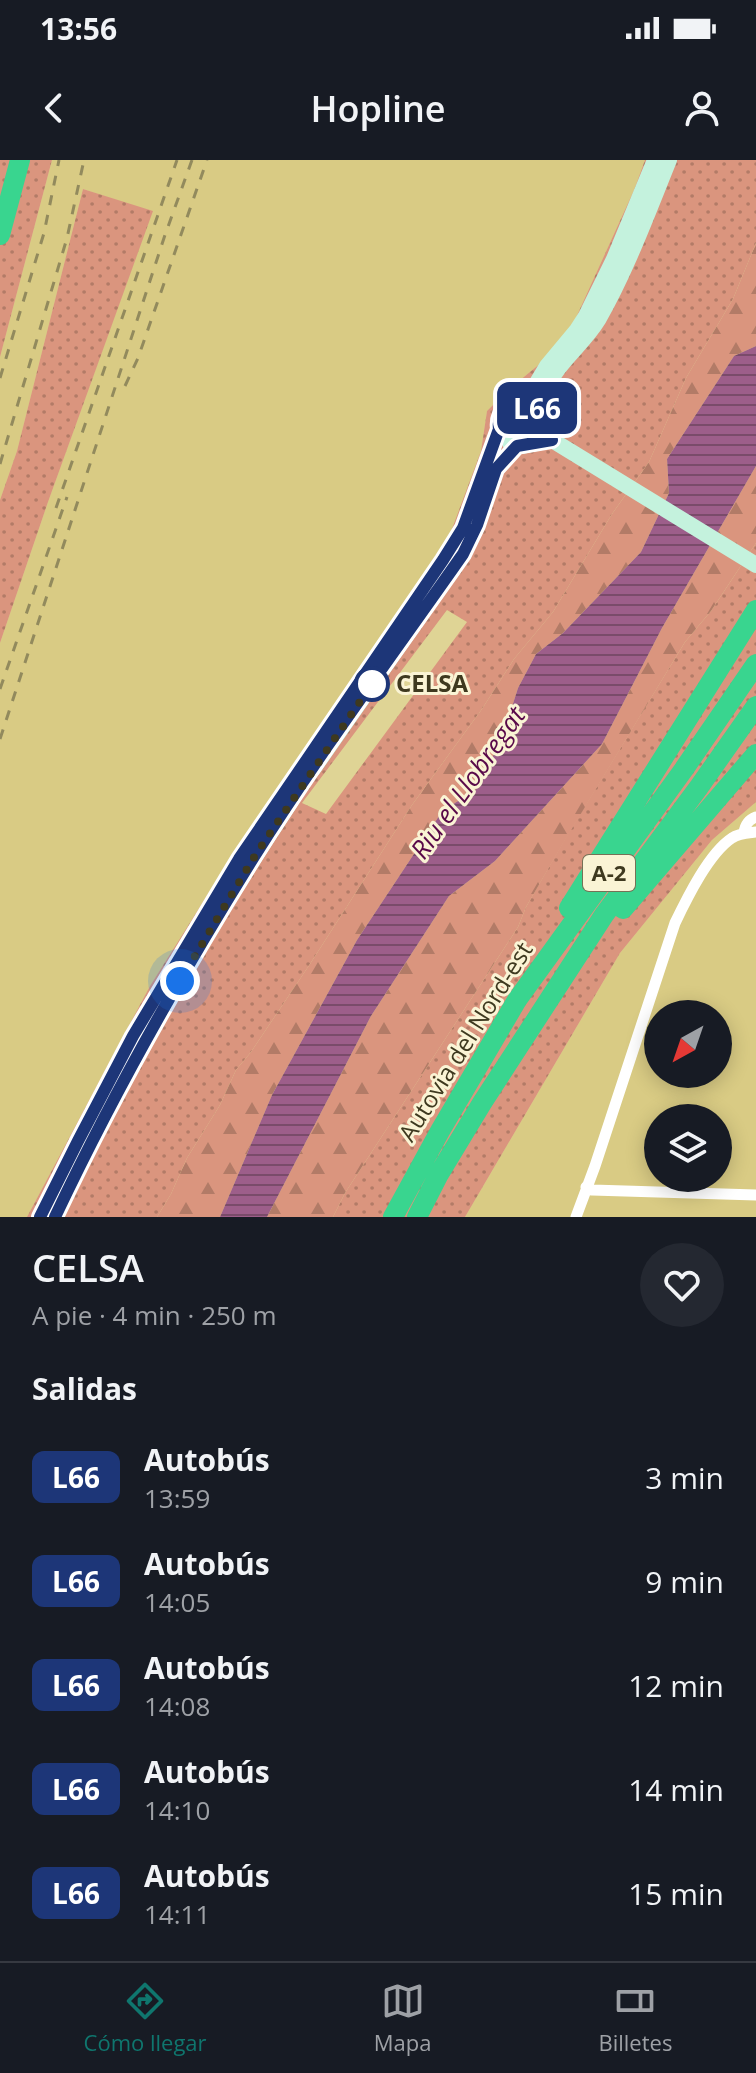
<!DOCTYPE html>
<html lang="es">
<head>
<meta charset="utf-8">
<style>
  :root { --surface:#171b24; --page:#242831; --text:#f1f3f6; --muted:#9ea1a6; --line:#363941; --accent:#0f766e }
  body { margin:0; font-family:"Open Sans",sans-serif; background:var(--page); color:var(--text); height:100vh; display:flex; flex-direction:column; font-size:30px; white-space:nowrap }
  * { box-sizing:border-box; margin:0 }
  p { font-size:26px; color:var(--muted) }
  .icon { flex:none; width:44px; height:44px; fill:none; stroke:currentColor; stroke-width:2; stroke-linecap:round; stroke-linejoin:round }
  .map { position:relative; height:1057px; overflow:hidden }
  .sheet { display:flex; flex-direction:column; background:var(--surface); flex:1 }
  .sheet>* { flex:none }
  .badge { padding:0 16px; border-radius:12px; font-size:28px; line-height:52px }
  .needle { width:52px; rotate:220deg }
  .tools { position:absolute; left:644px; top:840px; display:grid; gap:16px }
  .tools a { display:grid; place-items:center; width:88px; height:88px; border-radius:50%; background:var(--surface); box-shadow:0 4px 20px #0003; font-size:40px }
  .you { position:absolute; width:40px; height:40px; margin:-20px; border:6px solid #fff; border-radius:50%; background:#1a73e8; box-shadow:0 0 0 12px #1a73e833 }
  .map>.badge { position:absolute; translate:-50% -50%; box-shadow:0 0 0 4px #fff }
  h2 { padding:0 32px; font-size:30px; line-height:72px }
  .round { display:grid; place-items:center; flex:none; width:84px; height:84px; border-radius:42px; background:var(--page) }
  .summary { display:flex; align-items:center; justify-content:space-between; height:136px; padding:0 32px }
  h1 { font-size:38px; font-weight:600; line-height:60px }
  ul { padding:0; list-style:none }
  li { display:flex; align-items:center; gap:24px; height:104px; padding:0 32px }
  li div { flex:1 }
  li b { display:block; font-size:30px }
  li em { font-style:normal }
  li .badge { min-width:88px; font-weight:700; text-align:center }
  .status { display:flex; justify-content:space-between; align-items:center; height:56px; padding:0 40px; background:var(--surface); direction:ltr }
  .status svg { height:22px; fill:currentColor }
  header { display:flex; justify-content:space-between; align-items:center; height:104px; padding:0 32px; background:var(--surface); font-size:36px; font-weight:600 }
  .menu { display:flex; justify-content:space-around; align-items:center; height:112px; border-top:2px solid var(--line); background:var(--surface); font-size:22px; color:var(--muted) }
  .menu a { display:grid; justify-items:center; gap:4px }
  .menu .active { color:var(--accent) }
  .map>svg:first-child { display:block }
</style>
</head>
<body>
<div class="status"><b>13:56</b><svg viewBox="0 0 49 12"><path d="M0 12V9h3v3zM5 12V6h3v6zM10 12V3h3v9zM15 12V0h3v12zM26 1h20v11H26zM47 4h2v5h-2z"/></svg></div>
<header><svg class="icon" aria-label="back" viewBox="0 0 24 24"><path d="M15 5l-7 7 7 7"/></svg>Hopline<svg class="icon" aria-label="person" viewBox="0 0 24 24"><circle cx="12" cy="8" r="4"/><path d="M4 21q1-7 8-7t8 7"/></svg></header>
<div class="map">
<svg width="756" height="1057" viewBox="0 0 756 1057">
  <defs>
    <pattern id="grass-dots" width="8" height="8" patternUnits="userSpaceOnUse" patternTransform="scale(2)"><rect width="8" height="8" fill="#da957e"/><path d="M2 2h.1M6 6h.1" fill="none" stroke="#b27b67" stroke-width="1.8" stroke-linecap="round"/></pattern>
    <pattern id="forest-firs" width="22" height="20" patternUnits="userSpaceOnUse" patternTransform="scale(2)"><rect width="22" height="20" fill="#da957e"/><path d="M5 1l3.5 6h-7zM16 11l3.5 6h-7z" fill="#b27b67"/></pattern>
    <pattern id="water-rules" width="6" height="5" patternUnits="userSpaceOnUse" patternTransform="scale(2)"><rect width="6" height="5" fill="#9d5e8a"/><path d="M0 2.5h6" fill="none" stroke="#7a4b6a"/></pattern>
  </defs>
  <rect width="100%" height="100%" fill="#dfd495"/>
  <path fill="#d9cb84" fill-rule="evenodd" d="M 52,0 L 645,0 L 634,30 L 564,184 L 508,230 L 487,251 L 481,291 L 447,385 L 320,566 L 230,699 L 150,826 L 27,1057 L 0,1057 L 0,483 L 48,342 L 152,52 L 83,29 L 17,291 L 0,340 L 0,197 Z
    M 756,642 L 756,1057 L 465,1057 L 620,793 L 712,680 ZM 658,854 L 718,854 L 718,914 L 658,914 ZM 658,958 L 718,958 L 718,1018 L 658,1018 Z"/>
  <path fill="url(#grass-dots)" fill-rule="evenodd" d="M 0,0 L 52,0 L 0,197 Z
    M 645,0 L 756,0 L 756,83 L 733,139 L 686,218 L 649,302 L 612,354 L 553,452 L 514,499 L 482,549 L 412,645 L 310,804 L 251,892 L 236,910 L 220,945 L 187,998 L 171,1034 L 157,1057 L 27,1057 L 150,826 L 230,699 L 320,566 L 446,385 L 481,291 L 487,251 L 508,230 L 564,184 L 634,30 ZM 447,450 L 467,462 L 326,654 L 302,643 Z
    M 83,29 L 153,51 L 48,342 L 0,483 L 0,340 L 17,291 Z
    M 756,383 L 756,642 L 712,680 L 620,793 L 465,1057 L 333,1057 L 345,1033 L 518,767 L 526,747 L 565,679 L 685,482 L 711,451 Z"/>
  <path fill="url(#forest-firs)" d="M 756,83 L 756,186 L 734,196 L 667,299 L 669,333 L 641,392 L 563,473 L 536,494 L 518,528 L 501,581 L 475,631 L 443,650 L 357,780 L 272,935 L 220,1057 L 157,1057 L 171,1034 L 187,998 L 220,945 L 236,910 L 251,892 L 310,804 L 412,645 L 482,549 L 514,499 L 553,452 L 612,354 L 649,302 L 686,218 L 733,139 Z
    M 756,306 L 756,383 L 711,451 L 685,482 L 565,680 L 526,747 L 518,767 L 345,1033 L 333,1057 L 267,1057 L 371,856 L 449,736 L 495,701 L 602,584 L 662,468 Z"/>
  <path fill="url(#water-rules)" d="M 756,186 L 756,306 L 662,468 L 602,584 L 495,701 L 449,736 L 371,856 L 267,1057 L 220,1057 L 272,935 L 357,780 L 443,650 L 475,631 L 501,581 L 518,528 L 536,494 L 563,473 L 641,392 L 669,333 L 667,299 L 734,196 Z"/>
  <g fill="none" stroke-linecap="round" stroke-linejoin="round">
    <path stroke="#fff" stroke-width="11" d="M 744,673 C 745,665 748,660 756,657
      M 586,1027 L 592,1030 L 756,1035
      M 576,1057 L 595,1006 L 675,763 C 687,738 709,693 732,678 C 739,673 748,673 756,672"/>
    <path stroke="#c4f2dd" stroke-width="16" d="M 519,240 L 535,226 L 547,206 L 577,170 L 586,156 L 614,99 L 655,0
      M 541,254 C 543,246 543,237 546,230 C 557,202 583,185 598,160 C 627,109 647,54 669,0
      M 510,283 L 522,286 L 552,280
      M 313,609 L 463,394 L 477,365 L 496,309 L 517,286
      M 41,1057 L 78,981 L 133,876 L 239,699 L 443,400 L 463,368 L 499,269 C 496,248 517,230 535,246 C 542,252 548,271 552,280 L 756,405
      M 55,1057 C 123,913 203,774 291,641"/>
    <path stroke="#39d58f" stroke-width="20" d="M 0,75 L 20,0
      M 569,748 L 756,450
      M 623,749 L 756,594
      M 393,1057 L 440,971 L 517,840 L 684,609 L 756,504
      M 417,1057 L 439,1014 L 482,943 L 604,755 L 699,627 L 756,546"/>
    <path stroke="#928a5d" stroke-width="3" stroke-dasharray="10 10" stroke-linecap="butt" d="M 0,218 L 44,73 L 59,0
      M 125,226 L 138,198 L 207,0
      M 0,304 L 67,78 L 84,0
      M 56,348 L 177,0
      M 0,529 L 67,337
      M 0,579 L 165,75 L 192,0"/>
  </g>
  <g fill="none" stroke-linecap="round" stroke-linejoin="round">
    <g stroke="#fff" stroke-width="18">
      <path id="line" d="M 40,1057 L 78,981 L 133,876 L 239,699 L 443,400 L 463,368 L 499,269 C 496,248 517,230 535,246 C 542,252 548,271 552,280 L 517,286 L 496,309 L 477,365 L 463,394 C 393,494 320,592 255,695 C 182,812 114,932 55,1057"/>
    </g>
    <use href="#line" stroke="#1d3678" stroke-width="12"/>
    <path stroke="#3e391f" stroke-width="8" stroke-dasharray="0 14.4" d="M 180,821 L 256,694 L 372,524"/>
  </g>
  <circle fill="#fff" stroke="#1d3678" stroke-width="4" cx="372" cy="524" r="16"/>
  <g text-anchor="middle" stroke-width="6" stroke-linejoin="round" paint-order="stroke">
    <rect fill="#faf4d5" stroke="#767156" stroke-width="2" x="583" y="695" width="52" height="36" rx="6"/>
    <g font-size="22" font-weight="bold" fill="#3e391f">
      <text x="609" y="721">A-2</text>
    </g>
    <g font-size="24" font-weight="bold" fill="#3e391f" stroke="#faf4d5" text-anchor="start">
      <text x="396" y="532">CELSA</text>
    </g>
    <g font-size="24" fill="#3e391f" stroke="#faf4d5">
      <text transform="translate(466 882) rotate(-58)" y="8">Autovia del Nord-est</text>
    </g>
    <g font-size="26" font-style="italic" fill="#590949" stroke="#faf4d5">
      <text transform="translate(468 623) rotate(-55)" y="9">Riu el Llobregat</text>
    </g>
  </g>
</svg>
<div class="tools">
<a><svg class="needle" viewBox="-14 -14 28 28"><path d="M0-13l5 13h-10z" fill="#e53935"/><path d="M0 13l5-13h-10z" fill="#9ea1a6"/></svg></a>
<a><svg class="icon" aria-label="layers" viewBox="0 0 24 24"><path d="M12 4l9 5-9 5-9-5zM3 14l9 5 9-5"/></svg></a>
</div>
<div class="you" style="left:180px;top:821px"></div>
<b class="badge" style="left:537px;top:248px;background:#1d3678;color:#fff">L66</b>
</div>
<section class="sheet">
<div class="summary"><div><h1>CELSA</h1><p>A pie · 4 min · 250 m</p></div><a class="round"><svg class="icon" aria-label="heart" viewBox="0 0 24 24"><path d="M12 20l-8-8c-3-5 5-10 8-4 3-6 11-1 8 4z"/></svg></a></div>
<h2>Salidas</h2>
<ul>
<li><span class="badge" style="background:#1d3678;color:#fff">L66</span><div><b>Autobús</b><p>13:59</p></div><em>3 min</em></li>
<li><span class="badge" style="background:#1d3678;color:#fff">L66</span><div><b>Autobús</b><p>14:05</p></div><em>9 min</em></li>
<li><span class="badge" style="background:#1d3678;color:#fff">L66</span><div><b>Autobús</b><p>14:08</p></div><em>12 min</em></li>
<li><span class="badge" style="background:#1d3678;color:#fff">L66</span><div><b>Autobús</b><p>14:10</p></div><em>14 min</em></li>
<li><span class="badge" style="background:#1d3678;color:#fff">L66</span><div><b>Autobús</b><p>14:11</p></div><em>15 min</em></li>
</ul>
</section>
<nav class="menu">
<a class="active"><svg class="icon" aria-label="directions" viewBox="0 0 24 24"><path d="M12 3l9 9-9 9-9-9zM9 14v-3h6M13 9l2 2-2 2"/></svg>Cómo llegar</a>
<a><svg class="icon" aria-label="map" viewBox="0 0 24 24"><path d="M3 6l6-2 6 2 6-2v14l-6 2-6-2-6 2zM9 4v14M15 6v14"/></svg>Mapa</a>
<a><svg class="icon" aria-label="tickets" viewBox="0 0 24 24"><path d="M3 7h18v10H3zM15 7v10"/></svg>Billetes</a>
</nav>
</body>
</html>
